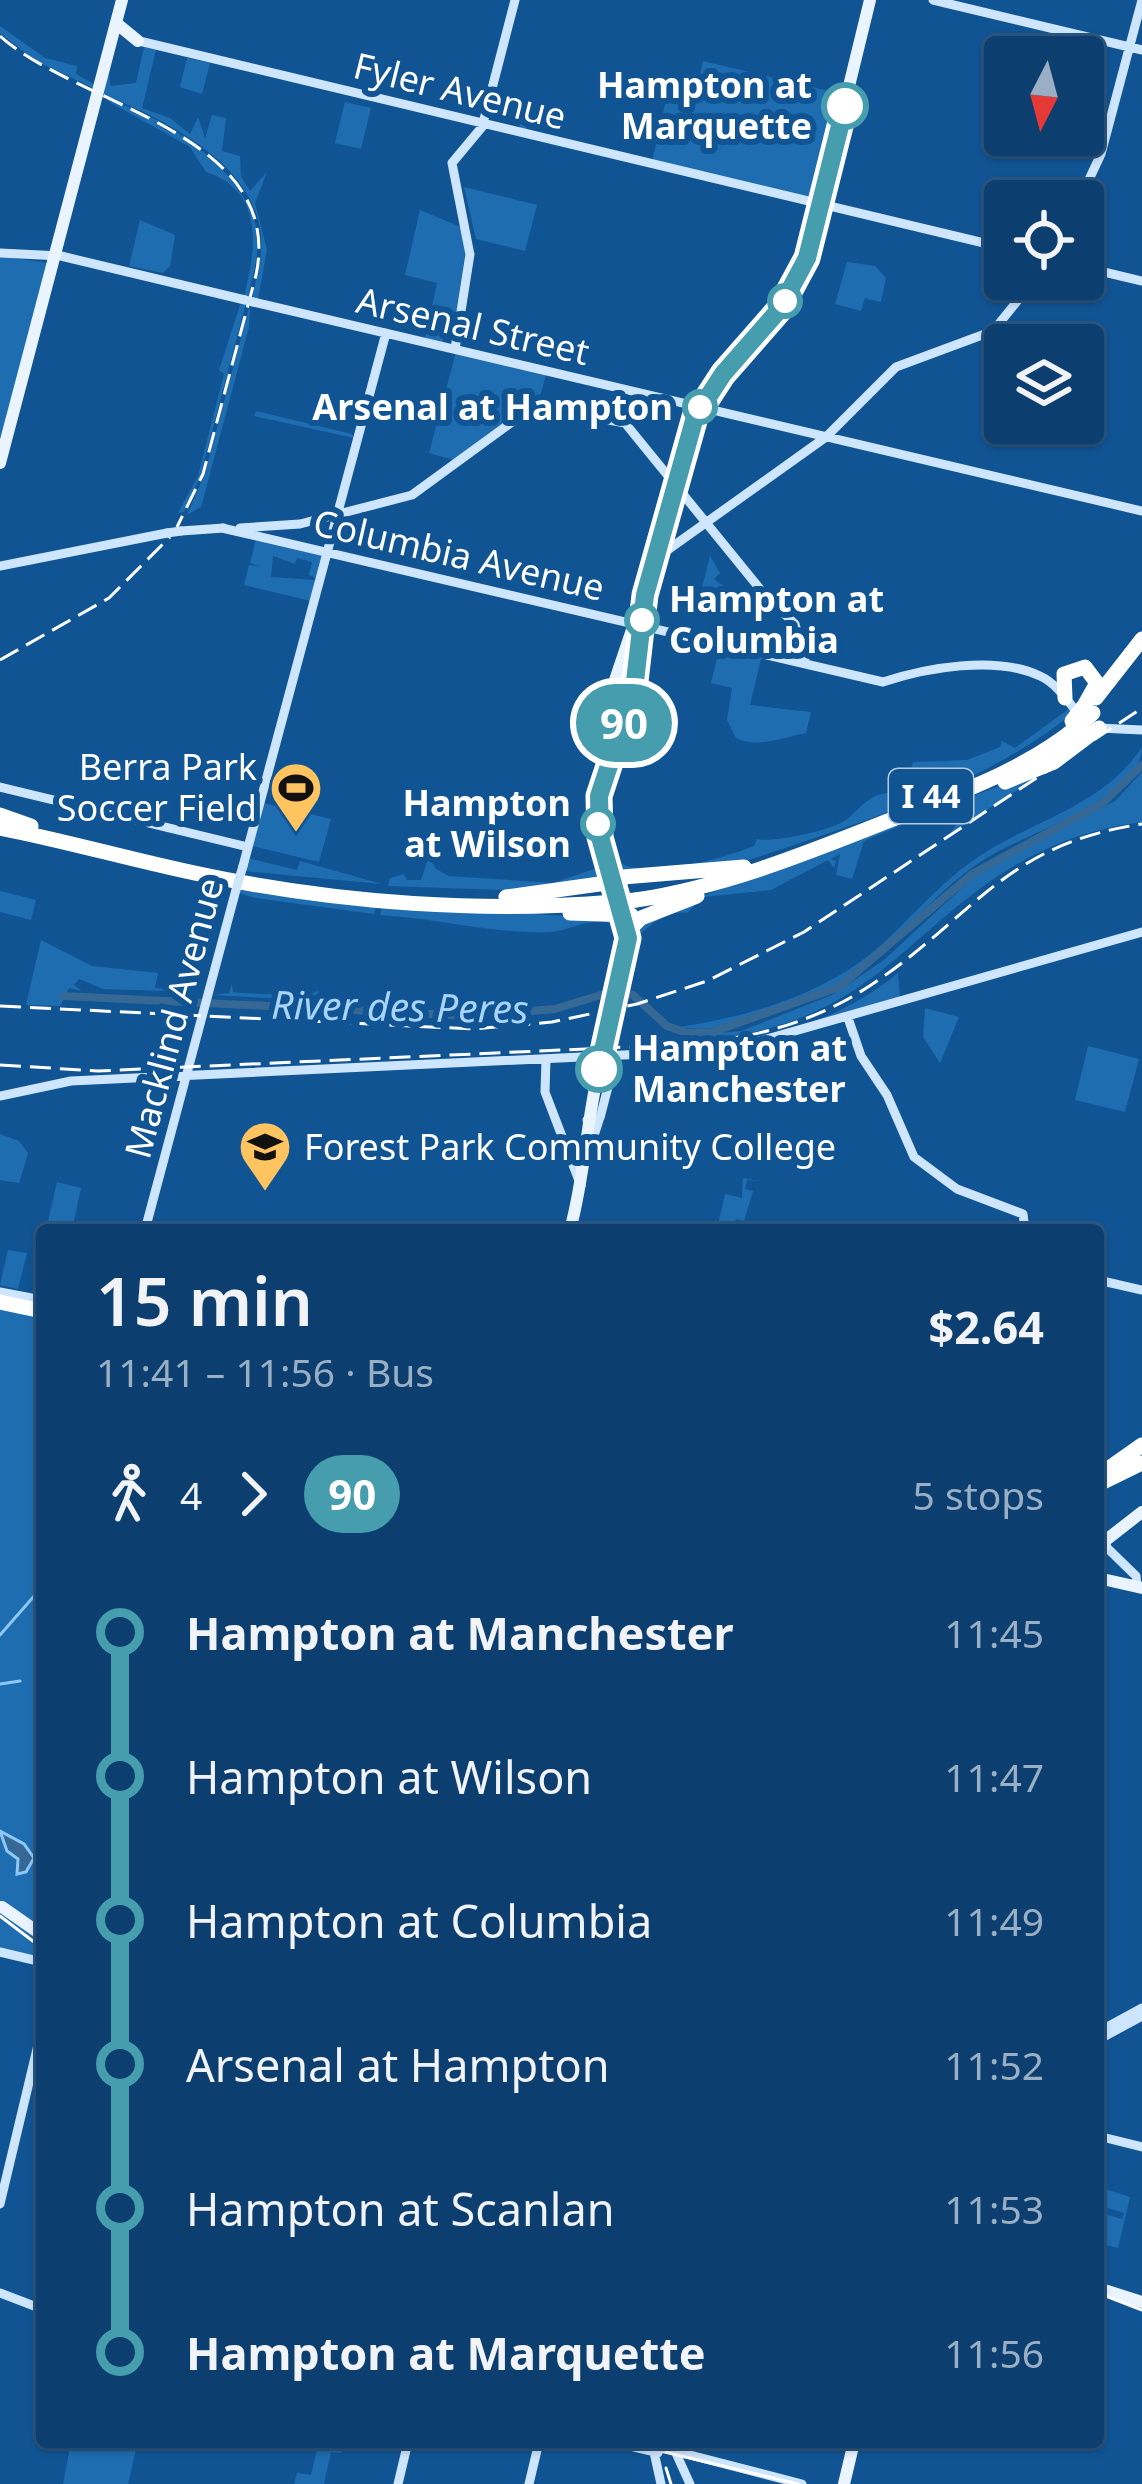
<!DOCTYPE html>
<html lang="en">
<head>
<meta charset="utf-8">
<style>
  :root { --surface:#0c3f6f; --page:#1a4a77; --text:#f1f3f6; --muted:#9aafc3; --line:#2c5882 }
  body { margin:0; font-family:"Noto Sans",sans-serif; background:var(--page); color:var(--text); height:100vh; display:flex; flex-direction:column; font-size:45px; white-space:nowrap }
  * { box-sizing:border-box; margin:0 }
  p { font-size:39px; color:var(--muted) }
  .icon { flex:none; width:66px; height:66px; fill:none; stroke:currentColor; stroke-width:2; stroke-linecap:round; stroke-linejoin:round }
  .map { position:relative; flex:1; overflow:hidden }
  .drawer { position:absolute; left:36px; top:1224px; width:1068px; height:1224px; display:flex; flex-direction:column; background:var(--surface); border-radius:12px; box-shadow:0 3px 9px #0004,0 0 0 3px var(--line) }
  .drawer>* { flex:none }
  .badge { padding:0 24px; border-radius:39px; font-size:42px; line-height:78px }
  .needle { width:78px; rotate:186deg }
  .controls { position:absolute; left:984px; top:36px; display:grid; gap:24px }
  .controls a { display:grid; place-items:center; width:120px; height:120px; border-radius:12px; background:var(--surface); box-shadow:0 3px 9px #0004,0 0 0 3px var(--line); font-size:60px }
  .map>.badge { position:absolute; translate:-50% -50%; box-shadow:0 0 0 6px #fff }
  .legs { display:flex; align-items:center; gap:18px; height:132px; padding:0 60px; font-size:39px }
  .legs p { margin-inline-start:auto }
  .headline { display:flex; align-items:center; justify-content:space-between; height:204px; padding:0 60px }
  h1 { font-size:66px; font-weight:600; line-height:90px }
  ul { padding:0 60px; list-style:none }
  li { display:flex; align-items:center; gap:42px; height:144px; font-size:45px }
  li i { display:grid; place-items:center; width:18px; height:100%; margin:0 15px; background:currentColor }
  li i::after { content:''; width:30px; height:30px; margin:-15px; border:9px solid; border-radius:50%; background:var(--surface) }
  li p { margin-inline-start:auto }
  li:first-child i { background:linear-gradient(#0000 50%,currentColor 0) }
  li:last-child i { background:linear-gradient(currentColor 50%,#0000 0) }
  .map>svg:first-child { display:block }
</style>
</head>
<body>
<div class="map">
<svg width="1142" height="2484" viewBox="0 0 1142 2484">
  <rect width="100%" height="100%" fill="#105494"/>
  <path fill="#1e6db1" d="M 0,26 L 45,58 L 77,66 L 76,74 L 94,84 L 93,88 L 36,61 L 0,33 Z
    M 144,47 L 156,50 L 142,108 L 170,118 L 190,134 L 198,117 L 205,138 L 212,115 L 226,118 L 222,151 L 240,156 L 241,177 L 250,191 L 284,153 L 267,172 L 255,203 L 267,250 L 258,299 L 252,298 C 255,283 260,267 261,251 C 267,168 167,121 103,94 L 109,67 L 110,86 L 136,83 Z
    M 187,58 L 210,63 L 202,94 L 180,87 Z
    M 703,61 L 842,94 L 819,202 L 652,162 L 669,86 L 696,92 Z
    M 509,96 L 564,110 L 562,120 L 530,113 L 526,131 L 519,129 L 523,110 L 506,106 Z
    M 106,100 C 160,112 246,170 257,231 C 260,253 253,275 248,297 L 244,296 C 257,247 264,191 206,172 L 190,147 Z
    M 345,102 L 371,108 L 361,149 L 335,143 Z
    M 464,187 L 537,205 L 525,251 L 476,239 Z
    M 420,210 L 461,227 L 465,254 L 454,324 L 442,326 L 443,343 L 425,338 L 437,283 L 405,275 Z
    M 140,220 L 175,235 L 170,266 L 163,273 L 129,266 Z
    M 0,256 L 48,263 L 0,447 Z
    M 847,262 L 875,266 L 886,278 L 881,302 L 865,298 L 861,311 L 835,304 Z
    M 246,303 L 200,477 L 184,512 L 178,513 L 198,476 L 224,374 L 219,370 L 240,305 Z
    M 250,304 L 249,327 L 201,507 L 187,515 L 205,473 Z
    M 456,352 L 546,375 L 539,400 L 454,460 L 429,453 Z
    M 256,411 L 352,434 L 354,438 L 254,416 Z
    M 256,539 L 323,554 L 317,579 L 309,575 L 312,562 L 297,558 L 295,564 L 273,556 L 271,577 L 315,580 L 311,601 L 244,585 L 249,565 L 259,566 L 250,563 Z
    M 710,556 L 720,573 L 714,579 L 725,587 L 724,602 L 700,596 Z
    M 720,646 L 762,655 L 750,705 L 811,712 L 806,733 C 785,737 756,749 736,738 L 727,720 L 732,688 L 711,683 Z
    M 1070,708 L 1073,713 C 981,788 852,825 740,863 L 702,872 L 630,874 L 623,872 L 614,858 C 637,883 722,859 754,846 L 757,839 C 771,843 831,831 846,820 C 859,810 869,793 890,793 L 890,785 L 907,784 L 913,762 L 967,760 L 1000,747 L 1002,741 L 1015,748 Z
    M 1100,732 L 1105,733 L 950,834 L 957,823 L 950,813 L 911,821 L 864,841 L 852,879 L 836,875 L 840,854 L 831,859 L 836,861 L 834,868 L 828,860 L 771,890 L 703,897 L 687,913 C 665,909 643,932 634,939 L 635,927 L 665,910 L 1010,782 Z
    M 1142,747 C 1142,795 1036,831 999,851 C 931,886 891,960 821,994 C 783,1012 721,1035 679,1027 C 748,1017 826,994 880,946 C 911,918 940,883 975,859 C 1032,820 1103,807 1142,747 Z
    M 1142,772 L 1142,822 C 1093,828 1046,845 1004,872 C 913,931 876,1002 759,1031 C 733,1038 704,1044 677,1037 L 741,1031 L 832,995 L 884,960 L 978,873 L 1115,801 Z
    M 263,803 L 331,819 L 319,862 L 252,846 Z
    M 597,853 L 604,869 L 601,878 L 529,891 L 388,886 L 390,878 L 404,874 L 407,880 L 421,880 L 429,856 L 436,869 L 449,876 L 553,883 L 600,867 Z
    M 248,858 L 297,870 L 300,861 L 382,884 L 244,871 Z
    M 240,887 L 377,904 L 374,914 L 256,898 L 239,893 Z
    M 0,891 L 36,900 L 31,920 L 0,912 Z
    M 383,904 L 610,919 L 621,926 L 620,959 L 620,928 C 596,912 573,931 549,932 C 492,934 436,918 380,915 Z
    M 41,940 L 92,966 L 158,973 L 155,988 L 198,992 L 103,989 L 79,979 L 74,985 L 82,991 L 69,988 L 60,1006 L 26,1005 Z
    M 898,973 L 900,997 L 744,1045 L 674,1050 C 692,1044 718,1045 740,1042 C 797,1031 852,1011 898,973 Z
    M 232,984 L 233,992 C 247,994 307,997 318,991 L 320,999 L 347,1002 L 213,995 L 229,993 Z
    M 925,1008 L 959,1017 L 940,1063 L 923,1037 Z
    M 1088,1046 L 1139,1059 L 1125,1112 L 1075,1100 Z
    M 0,1134 L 19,1141 L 28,1153 L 19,1183 L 0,1180 Z
    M 743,1178 L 758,1181 L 747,1180 L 745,1189 L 753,1191 L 744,1221 L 736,1219 L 733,1230 L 717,1229 L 725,1194 L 742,1198 Z
    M 57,1182 L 81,1188 L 72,1230 L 46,1230 Z
    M 8,1250 L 27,1253 L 18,1289 L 0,1285 Z
    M 0,1293 L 42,1303 L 42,1959 L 0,1949 Z
    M 1099,2187 L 1130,2197 L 1118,2248 L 1102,2244 L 1102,2221 L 1108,2218 L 1102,2215 L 1098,2222 L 1098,2212 L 1122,2219 L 1124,2213 L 1098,2205 L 1098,2195 L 1105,2196 L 1107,2190 Z
    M 71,2442 L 138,2442 L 128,2484 L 63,2484 Z
    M 319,2442 L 344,2442 L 341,2453 L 331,2452 L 324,2484 L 294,2484 L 297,2473 L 311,2475 Z"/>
  <path fill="#366896" stroke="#8ec8f7" stroke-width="3" d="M 0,1831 L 24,1844 L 34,1858 L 26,1872 L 17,1874 L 18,1859 L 7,1851 Z"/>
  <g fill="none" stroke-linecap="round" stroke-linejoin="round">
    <path stroke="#8ec8f7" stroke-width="3" d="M 38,1630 L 42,1628
      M 0,1635 L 42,1587
      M 0,1684 L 20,1681"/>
    <path stroke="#366896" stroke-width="8" d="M 64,996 L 471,1016 L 555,1009 L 617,990 L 633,995 L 667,1026 L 687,1033 L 713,1032 L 839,987 L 972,874 L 1103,803 L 1142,765"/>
    <path stroke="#cde5fd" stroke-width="9" d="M 933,0 L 1142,50
      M 135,40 L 1005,248
      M 1079,201 L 1101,154 L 1142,0
      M 0,253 L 61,256 L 245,300
      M 470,255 L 452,163 L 482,127 L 515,0
      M 1083,267 L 1142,281
      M 253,302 L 1142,511
      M 455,349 L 470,254
      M 222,528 L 883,682 C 925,668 996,655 1040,676 C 1056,683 1068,701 1079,715
      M 240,528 L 300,524 L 412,495 L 534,406 L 625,423 L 769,600 L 795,624 L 806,664
      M 181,531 L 224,528
      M 655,559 L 826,437 L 896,367 L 993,331 L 1035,279
      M 0,566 L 167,533
      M 1098,728 L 1142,730
      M 0,787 L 248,847
      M 243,866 L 386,333
      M 848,1018 L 861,1056 L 887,1095 L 914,1157 L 957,1189 L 1023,1214 L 1025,1230
      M 546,1059 L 545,1092 L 581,1186
      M 0,1096 L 71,1081 L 728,1050 L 1142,932
      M 587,1120 L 600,1118 L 616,1056
      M 588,1154 L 599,1120
      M 145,1230 L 237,886
      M 1098,1280 L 1142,1290
      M 0,1292 L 42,1300
      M 1098,1539 L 1136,1576 L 1137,1586
      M 0,1952 L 42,1962
      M 1098,2032 L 1142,2008
      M 1098,2040 L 1142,2016
      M 1098,2136 L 1142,2147
      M 0,2204 L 42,2028
      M 0,2293 L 42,2309
      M 613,2442 L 658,2453
      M 663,2448 L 802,2484
      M 675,2451 L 690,2484
      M 654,2452 L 661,2484
      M 398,2484 L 408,2442
      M 529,2484 L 539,2442"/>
    <path stroke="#eaf4ff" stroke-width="12" d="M 116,23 L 138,41
      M 0,463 L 122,0
      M 603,767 L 611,692 L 638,612
      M 618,874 L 631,918 L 621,987
      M 616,885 L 600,837 L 599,793 L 634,690 L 645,595 L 685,444 L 701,404 L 779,310 L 807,258 L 870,0
      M 570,1230 C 585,1176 586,1123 599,1069
      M 1098,1562 L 1106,1540 L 1142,1512
      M 1098,1578 L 1142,1588
      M 2,1907 L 42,1935
      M 1098,2288 L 1142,2302
      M 844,2484 L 854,2442"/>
    <path stroke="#fff" stroke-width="15" d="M 1065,698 L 1064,674 L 1085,667 L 1097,683 L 1084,706
      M 1096,698 L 1142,639
      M 1005,782 L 1054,762 L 1099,728
      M 0,815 L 31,826
      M 0,828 C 72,842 142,863 214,877 C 343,903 483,913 614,902
      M 616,886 L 623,877 L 744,867
      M 506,897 L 621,881
      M 636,900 C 728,886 812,851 898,817 C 961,792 1024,770 1077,727
      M 570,913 L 631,915
      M 631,928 L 641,918 L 697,896
      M 0,1302 L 42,1311
      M 1098,1476 L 1142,1445
      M 1101,1483 L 1142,1463"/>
    <path stroke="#fff" stroke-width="3" d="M 0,1916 L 42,1948
      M 1098,2293 L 1142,2310
      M 623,2442 L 798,2484
      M 666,2468 L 671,2484"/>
    <path stroke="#fff" stroke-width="3" stroke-dasharray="21 9" stroke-linecap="butt" d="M 0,36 C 77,106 286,133 256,275 L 203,474 L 177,527
      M 0,660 L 109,598 L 170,537
      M 0,1006 L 473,1029 L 552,1022 L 637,1004 L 707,981 L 804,932 L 1142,708
      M 0,1065 L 98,1071 L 672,1045 C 744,1041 811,1025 871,985 C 975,916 1003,845 1142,824"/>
    <path stroke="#cde5fd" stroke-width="9" d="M 245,300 L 253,302
      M 167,533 L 181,531
      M 237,886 L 243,866
      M 656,2447 L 663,2448"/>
    <path stroke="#eaf4ff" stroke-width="12" d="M 599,1069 L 621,987"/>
    <path stroke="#fff" stroke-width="15" d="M 1072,721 L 1084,706
      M 1077,727 L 1093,713
      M 614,902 L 636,900"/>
  </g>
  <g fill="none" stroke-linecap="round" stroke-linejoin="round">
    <g stroke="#fff" stroke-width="27">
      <path id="line-1" d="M 599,1069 L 628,938 L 600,837 L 599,796 L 634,690 L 645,595 L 695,417 L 723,374 L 779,310 L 807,258 L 845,106"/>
    </g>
    <use href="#line-1" stroke="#469dad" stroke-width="18"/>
  </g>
  <defs>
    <g id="stadium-pin" transform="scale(2.7)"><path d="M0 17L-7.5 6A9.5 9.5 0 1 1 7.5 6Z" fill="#ffc460" stroke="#105494"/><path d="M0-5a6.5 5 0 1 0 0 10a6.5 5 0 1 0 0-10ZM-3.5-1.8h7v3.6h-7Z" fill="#111"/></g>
    <g id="university-pin" transform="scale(2.7)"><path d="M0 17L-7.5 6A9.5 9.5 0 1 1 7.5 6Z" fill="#ffc460" stroke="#105494"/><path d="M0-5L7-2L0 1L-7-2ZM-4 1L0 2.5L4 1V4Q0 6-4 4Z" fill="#111"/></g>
  </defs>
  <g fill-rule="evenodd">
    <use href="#stadium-pin" x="296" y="788"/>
    <use href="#university-pin" x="265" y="1147"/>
  </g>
  <g fill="#fff" stroke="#469dad" stroke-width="6">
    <circle cx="845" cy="106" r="21"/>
    <circle cx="785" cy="301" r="15"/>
    <circle cx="700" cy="407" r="15"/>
    <circle cx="642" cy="620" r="15"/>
    <circle cx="598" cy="824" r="15"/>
    <circle cx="599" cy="1069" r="21"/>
  </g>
  <g text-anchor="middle" stroke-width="12" stroke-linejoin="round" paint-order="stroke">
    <rect fill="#105494" stroke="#b7ccdf" stroke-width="3" x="889" y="769" width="84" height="54" rx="9"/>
    <g font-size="33" font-weight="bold" fill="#fff">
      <text x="931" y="808">I 44</text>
    </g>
    <g font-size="36" font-weight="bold" fill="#fff" stroke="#105494" text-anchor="end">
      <text x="812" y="98">Hampton at<tspan x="812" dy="41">Marquette</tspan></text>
      <text x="673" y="420">Arsenal at Hampton</text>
      <text x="669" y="612" text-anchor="start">Hampton at<tspan x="669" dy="41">Columbia</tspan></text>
      <text x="571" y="816">Hampton<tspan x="571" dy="41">at Wilson</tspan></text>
      <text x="632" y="1061" text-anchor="start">Hampton at<tspan x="632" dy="41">Manchester</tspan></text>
    </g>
    <g font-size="36" fill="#fff" stroke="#105494">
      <text transform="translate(460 91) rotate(14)" y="13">Fyler Avenue</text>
      <text transform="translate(473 326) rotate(13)" y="13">Arsenal Street</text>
      <text transform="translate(459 555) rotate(13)" y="13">Columbia Avenue</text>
      <text transform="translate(174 1018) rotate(-75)" y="13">Macklind Avenue</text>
    </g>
    <g font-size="36" fill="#fff" stroke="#105494" text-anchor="end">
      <text x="257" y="780">Berra Park<tspan x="257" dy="41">Soccer Field</tspan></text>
      <text x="304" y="1160" text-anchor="start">Forest Park Community College</text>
    </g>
    <g font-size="39" font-style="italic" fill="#a9d5fa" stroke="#105494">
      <text transform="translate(400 1007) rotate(1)" y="14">River des Peres</text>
    </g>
  </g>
</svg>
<div class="controls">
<a><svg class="needle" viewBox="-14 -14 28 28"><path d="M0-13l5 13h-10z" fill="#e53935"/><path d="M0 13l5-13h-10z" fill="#9aafc3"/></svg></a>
<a><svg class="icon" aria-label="locate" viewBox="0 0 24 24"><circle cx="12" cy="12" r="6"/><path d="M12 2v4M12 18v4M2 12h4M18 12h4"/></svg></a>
<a><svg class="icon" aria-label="layers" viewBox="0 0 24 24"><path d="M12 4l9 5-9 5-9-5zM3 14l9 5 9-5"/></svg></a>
</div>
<b class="badge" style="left:624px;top:723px;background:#469dad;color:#fff">90</b>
<section class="drawer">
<div class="headline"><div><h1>15 min</h1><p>11:41 – 11:56 · Bus</p></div><b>$2.64</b></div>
<div class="legs"><svg class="icon" aria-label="walk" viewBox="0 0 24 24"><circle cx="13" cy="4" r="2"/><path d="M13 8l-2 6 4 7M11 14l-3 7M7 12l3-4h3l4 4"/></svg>4<svg class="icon" aria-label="forward" viewBox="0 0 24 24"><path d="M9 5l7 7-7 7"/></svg><b class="badge" style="background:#469dad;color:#fff">90</b><p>5 stops</p></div>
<ul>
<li><i style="color:#469dad"></i><b>Hampton at Manchester</b><p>11:45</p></li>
<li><i style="color:#469dad"></i><span>Hampton at Wilson</span><p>11:47</p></li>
<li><i style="color:#469dad"></i><span>Hampton at Columbia</span><p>11:49</p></li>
<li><i style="color:#469dad"></i><span>Arsenal at Hampton</span><p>11:52</p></li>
<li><i style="color:#469dad"></i><span>Hampton at Scanlan</span><p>11:53</p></li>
<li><i style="color:#469dad"></i><b>Hampton at Marquette</b><p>11:56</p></li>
</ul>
</section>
</div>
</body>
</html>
